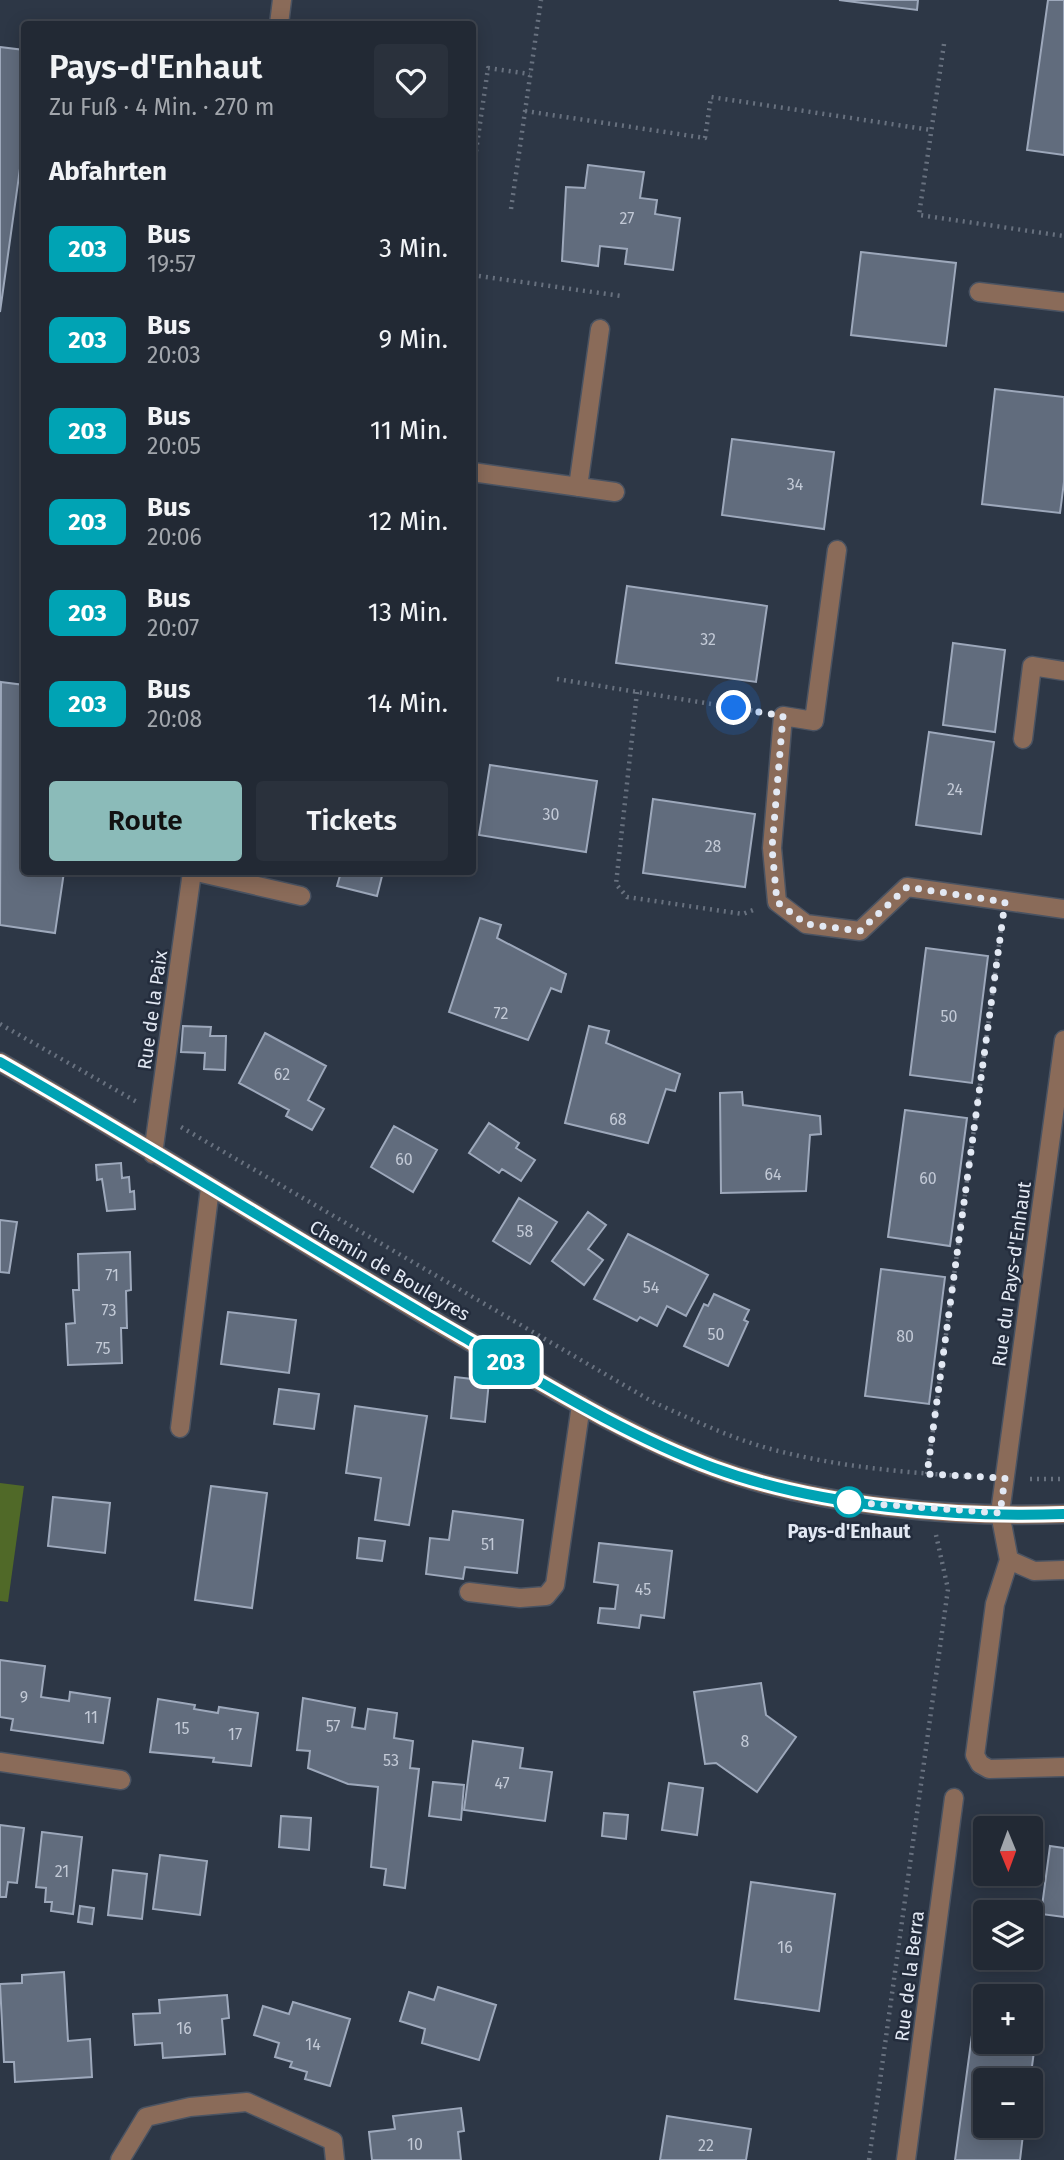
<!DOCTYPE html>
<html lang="de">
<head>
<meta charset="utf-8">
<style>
  :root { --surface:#222934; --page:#2a313c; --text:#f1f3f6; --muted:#a2a6ac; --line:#3f454f; --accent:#8bbbb9 }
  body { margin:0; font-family:"Fira Sans",sans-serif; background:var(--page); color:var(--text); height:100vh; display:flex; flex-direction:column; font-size:26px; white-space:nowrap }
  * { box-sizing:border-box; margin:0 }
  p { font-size:23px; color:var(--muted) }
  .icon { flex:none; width:38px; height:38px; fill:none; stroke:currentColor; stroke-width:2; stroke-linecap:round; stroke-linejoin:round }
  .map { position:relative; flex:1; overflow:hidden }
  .side { position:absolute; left:21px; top:21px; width:455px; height:854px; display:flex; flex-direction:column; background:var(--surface); border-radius:7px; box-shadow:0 4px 18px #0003,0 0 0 2px var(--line) }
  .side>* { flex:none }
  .badge { padding:0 14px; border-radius:10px; font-size:24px; line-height:46px }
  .needle { width:46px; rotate:179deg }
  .buttons { position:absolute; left:973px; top:1816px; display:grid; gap:14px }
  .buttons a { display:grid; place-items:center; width:70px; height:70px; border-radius:7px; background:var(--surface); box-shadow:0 4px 18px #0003,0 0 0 2px var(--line); font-size:35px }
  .you { position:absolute; width:35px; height:35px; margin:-18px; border:5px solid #fff; border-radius:50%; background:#1a73e8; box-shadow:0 0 0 10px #1a73e833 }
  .map>.badge { position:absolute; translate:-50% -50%; box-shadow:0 0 0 4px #fff }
  h2 { padding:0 28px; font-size:26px; line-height:63px }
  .round { display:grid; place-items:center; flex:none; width:74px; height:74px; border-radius:7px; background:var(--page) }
  .head { display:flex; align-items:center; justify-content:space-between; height:119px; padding:0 28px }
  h1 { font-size:33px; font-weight:600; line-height:52px }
  .cta { display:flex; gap:14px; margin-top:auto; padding:14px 28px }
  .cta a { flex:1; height:80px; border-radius:7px; background:var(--accent); color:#111; font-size:28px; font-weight:600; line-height:80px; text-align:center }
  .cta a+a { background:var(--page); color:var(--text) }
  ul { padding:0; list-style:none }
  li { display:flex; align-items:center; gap:21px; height:91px; padding:0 28px }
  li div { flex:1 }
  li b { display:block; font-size:26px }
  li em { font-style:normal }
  li .badge { min-width:77px; font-weight:700; text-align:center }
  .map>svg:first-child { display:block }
</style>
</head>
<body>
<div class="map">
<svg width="1064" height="2160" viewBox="0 0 1064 2160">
  <rect width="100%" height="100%" fill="#2d3746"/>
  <path fill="#506928" d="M 0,1483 L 24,1486 L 8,1602 L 0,1601 Z"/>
  <path fill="#616c7d" stroke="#9da8bb" stroke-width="2" d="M 839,0 L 918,0 L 917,10 Z
    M 1048,0 L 1064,0 L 1064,155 L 1027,150 Z
    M 0,47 L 24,50 L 24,140 L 0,312 Z
    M 588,165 L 644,172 L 640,198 L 657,200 L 655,214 L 680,218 L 673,270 L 625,264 L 627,249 L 600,246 L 598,266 L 562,261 L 566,187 L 585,188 Z
    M 861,252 L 956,263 L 946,346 L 851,335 Z
    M 995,389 L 1064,397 L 1064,482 L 1060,513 L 982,504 Z
    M 732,439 L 834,452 L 824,529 L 722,515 Z
    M 627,586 L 767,606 L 756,682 L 616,663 Z
    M 953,643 L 1005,650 L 995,732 L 943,725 Z
    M 1,682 L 24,685 L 24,872 L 64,872 L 55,933 L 0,925 Z
    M 929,732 L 994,742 L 981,834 L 916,825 Z
    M 490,765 L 597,781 L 586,852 L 479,835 Z
    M 653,799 L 755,814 L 745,887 L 643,873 Z
    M 341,872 L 383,872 L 377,896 L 337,886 Z
    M 480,918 L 501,925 L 497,938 L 566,974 L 561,992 L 551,988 L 528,1040 L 449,1012 Z
    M 926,948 L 988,956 L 972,1083 L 910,1075 Z
    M 183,1026 L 211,1027 L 210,1036 L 226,1036 L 225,1070 L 204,1069 L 205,1053 L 181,1052 Z
    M 589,1026 L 609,1031 L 606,1043 L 680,1074 L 675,1091 L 666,1089 L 648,1143 L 565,1123 Z
    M 265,1033 L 326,1066 L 308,1100 L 324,1109 L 312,1130 L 286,1116 L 289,1110 L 239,1083 Z
    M 742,1092 L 743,1105 L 820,1116 L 821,1134 L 810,1135 L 806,1191 L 721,1193 L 720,1093 Z
    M 905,1110 L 967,1118 L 950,1246 L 888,1237 Z
    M 489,1123 L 519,1143 L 516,1148 L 535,1160 L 521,1181 L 502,1169 L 499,1173 L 469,1153 Z
    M 394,1126 L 437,1150 L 413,1192 L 371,1167 Z
    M 121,1163 L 122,1178 L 129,1177 L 130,1192 L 134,1191 L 135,1209 L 107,1211 L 102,1179 L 97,1180 L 96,1165 Z
    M 519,1198 L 557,1222 L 530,1264 L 493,1241 Z
    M 588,1212 L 606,1225 L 588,1249 L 603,1260 L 584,1285 L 552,1261 Z
    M 0,1220 L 17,1222 L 9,1273 L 0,1272 Z
    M 628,1234 L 708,1275 L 686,1316 L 667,1306 L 657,1326 L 640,1317 L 637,1321 L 594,1299 Z
    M 130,1252 L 131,1290 L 126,1291 L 127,1328 L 121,1328 L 122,1363 L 68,1365 L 66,1324 L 75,1323 L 73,1290 L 79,1290 L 78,1254 Z
    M 881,1269 L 945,1277 L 929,1404 L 865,1396 Z
    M 714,1294 L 749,1310 L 744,1320 L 748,1322 L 728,1366 L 684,1346 L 704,1304 L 708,1306 Z
    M 228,1312 L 296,1320 L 289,1373 L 221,1364 Z
    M 455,1377 L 489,1381 L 485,1422 L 451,1418 Z
    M 279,1389 L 319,1394 L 314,1429 L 274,1424 Z
    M 355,1406 L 427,1416 L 409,1525 L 375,1520 L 381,1478 L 346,1473 Z
    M 211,1486 L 267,1493 L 252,1608 L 195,1600 Z
    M 53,1497 L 110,1503 L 105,1553 L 48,1546 Z
    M 453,1511 L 523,1520 L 517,1573 L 465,1567 L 463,1579 L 426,1574 L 430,1538 L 449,1540 Z
    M 359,1538 L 385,1541 L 382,1561 L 357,1558 Z
    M 599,1543 L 672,1551 L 664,1618 L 641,1615 L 639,1628 L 598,1623 L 600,1608 L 615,1609 L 618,1585 L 594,1582 Z
    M 0,1660 L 45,1666 L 41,1697 L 69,1701 L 70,1692 L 110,1698 L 103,1743 L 11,1730 L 13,1719 L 0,1717 Z
    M 761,1683 L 766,1715 L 796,1737 L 757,1792 L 716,1763 L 705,1764 L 694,1692 Z
    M 303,1698 L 355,1708 L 352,1727 L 365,1729 L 368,1709 L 397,1713 L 394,1738 L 413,1741 L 410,1768 L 419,1769 L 405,1888 L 384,1885 L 386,1869 L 371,1867 L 378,1787 L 348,1784 L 308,1768 L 310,1751 L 297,1750 Z
    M 158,1699 L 195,1705 L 194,1709 L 218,1713 L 219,1707 L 258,1713 L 251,1766 L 213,1762 L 214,1758 L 150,1752 Z
    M 473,1741 L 523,1748 L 520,1768 L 552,1772 L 545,1821 L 464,1810 Z
    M 433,1782 L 464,1785 L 461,1820 L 429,1816 Z
    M 669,1783 L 703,1788 L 697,1835 L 662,1830 Z
    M 604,1813 L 628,1815 L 626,1839 L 602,1836 Z
    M 281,1816 L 311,1818 L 309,1850 L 279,1847 Z
    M 0,1825 L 24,1828 L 17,1883 L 8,1882 L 6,1897 L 0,1897 Z
    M 42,1832 L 82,1837 L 73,1914 L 51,1911 L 52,1902 L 45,1902 L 46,1888 L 36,1887 Z
    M 1050,1846 L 1064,1848 L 1064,1917 L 1041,1914 Z
    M 160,1855 L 207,1861 L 200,1915 L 153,1909 Z
    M 113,1870 L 147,1874 L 142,1919 L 108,1915 Z
    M 751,1882 L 835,1894 L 819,2011 L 735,1999 Z
    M 80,1906 L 94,1908 L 92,1924 L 78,1922 Z
    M 64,1972 L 68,2041 L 90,2039 L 92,2077 L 15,2082 L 14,2062 L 4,2062 L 0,1984 L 22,1983 L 22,1975 Z
    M 438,1987 L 496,2005 L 479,2060 L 422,2043 L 425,2029 L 400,2021 L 409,1992 L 434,2000 Z
    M 978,1991 L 1021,1997 L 985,1997 L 985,2042 L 1031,2042 L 1031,1998 L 1041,2000 L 1030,2081 L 985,2081 L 985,2126 L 1024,2126 L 1020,2160 L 955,2160 Z
    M 227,1995 L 229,2018 L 222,2019 L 225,2054 L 163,2058 L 162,2043 L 135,2045 L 133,2014 L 160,2013 L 159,2000 Z
    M 293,2002 L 350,2019 L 330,2086 L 305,2079 L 307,2072 L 290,2067 L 292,2062 L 275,2057 L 279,2043 L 254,2035 L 263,2006 L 289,2014 Z
    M 461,2108 L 464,2131 L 458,2132 L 461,2160 L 372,2160 L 369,2132 L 395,2129 L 393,2116 Z
    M 667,2116 L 751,2129 L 746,2160 L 660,2160 Z"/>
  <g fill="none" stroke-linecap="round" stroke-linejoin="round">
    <g stroke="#4a5362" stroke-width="21">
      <path id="lane" d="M 979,292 L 1064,302
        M 472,472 L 615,492
        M 578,487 L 600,329
        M 837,550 L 814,721 L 783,716 L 772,848 L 777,902 L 806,924 L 860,931 L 907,887 L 1064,909
        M 1023,739 L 1032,666 L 1064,671
        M 197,872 L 301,896
        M 180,1428 L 210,1188
        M 1000,1513 L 1009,1560 L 1034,1571 L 1064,1570
        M 1009,1560 L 995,1604 L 975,1755 L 980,1764 L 989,1769 L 1064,1767
        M 469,1592 L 520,1598 L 546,1596 L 555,1585 L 581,1405"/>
    </g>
    <g stroke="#4a5362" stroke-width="21">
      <path id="street" d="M 279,24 L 282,0
        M 0,1062 C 154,1150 304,1245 457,1334 C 541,1382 623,1434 714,1468 C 817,1506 954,1518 1064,1514
        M 153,1154 L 192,872
        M 1000,1513 L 1064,1040
        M 0,1762 L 121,1780
        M 120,2160 L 146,2117 L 190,2107 L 247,2102 L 333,2141 L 335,2160
        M 906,2160 L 954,1798"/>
    </g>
    <path stroke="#68717f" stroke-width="4.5" stroke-dasharray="2 5" stroke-linecap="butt" d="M 944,44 L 919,215 L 1064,236
      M 525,111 L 705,138 L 711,97 L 931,130
      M 472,179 L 488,68 L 530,74
      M 511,209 L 541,0
      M 472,275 L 621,296
      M 557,679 L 761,712
      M 637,692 L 616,884 L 627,897 L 743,914 L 753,910
      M 0,1024 L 137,1102
      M 181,1127 L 653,1402 C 689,1418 728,1437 767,1448 C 836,1467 908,1473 979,1477
      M 927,1474 L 1002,923
      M 1030,1479 L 1064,1479
      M 869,2160 L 948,1589 L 936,1535"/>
    <use href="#lane" stroke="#8a6b59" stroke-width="18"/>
    <use href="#street" stroke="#8a6b59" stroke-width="18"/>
  </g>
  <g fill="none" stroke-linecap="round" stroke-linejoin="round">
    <g stroke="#fff" stroke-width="16">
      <path id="line" d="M 0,1062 C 156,1151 307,1247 463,1337 C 544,1384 625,1435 714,1468 C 817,1506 955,1518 1064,1514"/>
    </g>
    <use href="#line" stroke="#00a3b4" stroke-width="10"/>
    <path stroke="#e2e8f3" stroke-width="7" stroke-dasharray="0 12.6" d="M 734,708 L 783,716 L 772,848 L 777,902 L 806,924 L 860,931 L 907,887 L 1005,902 L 927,1474 L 1005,1478 L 1000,1513 L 846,1502 L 849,1502"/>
  </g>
  <circle fill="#fff" stroke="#00a3b4" stroke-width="3.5" cx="849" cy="1502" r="14"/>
  <g text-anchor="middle" stroke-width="5" stroke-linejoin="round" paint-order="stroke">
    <g font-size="16" fill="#c2c9d6">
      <text x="627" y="224">27</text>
      <text x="795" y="490">34</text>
      <text x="708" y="645">32</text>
      <text x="955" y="795">24</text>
      <text x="551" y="820">30</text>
      <text x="713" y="852">28</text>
      <text x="501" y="1019">72</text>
      <text x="949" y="1022">50</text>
      <text x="282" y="1080">62</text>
      <text x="618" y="1125">68</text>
      <text x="404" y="1165">60</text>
      <text x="773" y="1180">64</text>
      <text x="928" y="1184">60</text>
      <text x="525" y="1237">58</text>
      <text x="112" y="1281">71</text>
      <text x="651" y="1293">54</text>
      <text x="109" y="1316">73</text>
      <text x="716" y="1340">50</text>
      <text x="905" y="1342">80</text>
      <text x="103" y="1354">75</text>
      <text x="488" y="1550">51</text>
      <text x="643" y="1595">45</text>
      <text x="24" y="1703">9</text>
      <text x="91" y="1723">11</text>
      <text x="333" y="1732">57</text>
      <text x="182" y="1734">15</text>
      <text x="235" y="1740">17</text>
      <text x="745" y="1747">8</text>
      <text x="391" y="1766">53</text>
      <text x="502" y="1789">47</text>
      <text x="62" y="1877">21</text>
      <text x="785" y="1953">16</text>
      <text x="184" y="2034">16</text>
      <text x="313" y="2050">14</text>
      <text x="415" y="2150">10</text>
      <text x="706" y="2151">22</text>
    </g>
    <g font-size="19" fill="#e2e8f3" stroke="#232c3c">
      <text transform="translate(152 1010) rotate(-82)" y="7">Rue de la Paix</text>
      <text transform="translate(390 1270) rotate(30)" y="7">Chemin de Bouleyres</text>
      <text transform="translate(1011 1274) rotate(-82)" y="7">Rue du Pays-d'Enhaut</text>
      <text transform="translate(909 1976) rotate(-83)" y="7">Rue de la Berra</text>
    </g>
    <g font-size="19" font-weight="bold" fill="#e2e8f3" stroke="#232c3c">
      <text x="849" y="1538">Pays-d'Enhaut</text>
    </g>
  </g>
</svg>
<div class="buttons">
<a><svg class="needle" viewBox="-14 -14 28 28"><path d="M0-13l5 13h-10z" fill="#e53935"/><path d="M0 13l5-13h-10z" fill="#a2a6ac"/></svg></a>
<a><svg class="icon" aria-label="layers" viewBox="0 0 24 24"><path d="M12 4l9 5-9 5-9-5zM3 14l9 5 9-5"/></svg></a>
<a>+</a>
<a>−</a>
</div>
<div class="you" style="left:734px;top:708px"></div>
<b class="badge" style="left:506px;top:1362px;background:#00a3b4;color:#fff">203</b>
<section class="side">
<div class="head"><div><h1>Pays-d'Enhaut</h1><p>Zu Fuß · 4 Min. · 270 m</p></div><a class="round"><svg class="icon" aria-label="heart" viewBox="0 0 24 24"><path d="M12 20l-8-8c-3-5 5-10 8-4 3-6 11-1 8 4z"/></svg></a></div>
<h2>Abfahrten</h2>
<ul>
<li><span class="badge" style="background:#00a3b4;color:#fff">203</span><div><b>Bus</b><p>19:57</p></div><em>3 Min.</em></li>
<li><span class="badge" style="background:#00a3b4;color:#fff">203</span><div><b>Bus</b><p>20:03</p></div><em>9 Min.</em></li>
<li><span class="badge" style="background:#00a3b4;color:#fff">203</span><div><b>Bus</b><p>20:05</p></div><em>11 Min.</em></li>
<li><span class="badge" style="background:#00a3b4;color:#fff">203</span><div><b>Bus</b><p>20:06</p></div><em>12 Min.</em></li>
<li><span class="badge" style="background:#00a3b4;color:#fff">203</span><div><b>Bus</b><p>20:07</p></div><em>13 Min.</em></li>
<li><span class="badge" style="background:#00a3b4;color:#fff">203</span><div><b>Bus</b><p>20:08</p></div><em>14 Min.</em></li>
</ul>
<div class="cta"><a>Route</a><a>Tickets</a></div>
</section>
</div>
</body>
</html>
